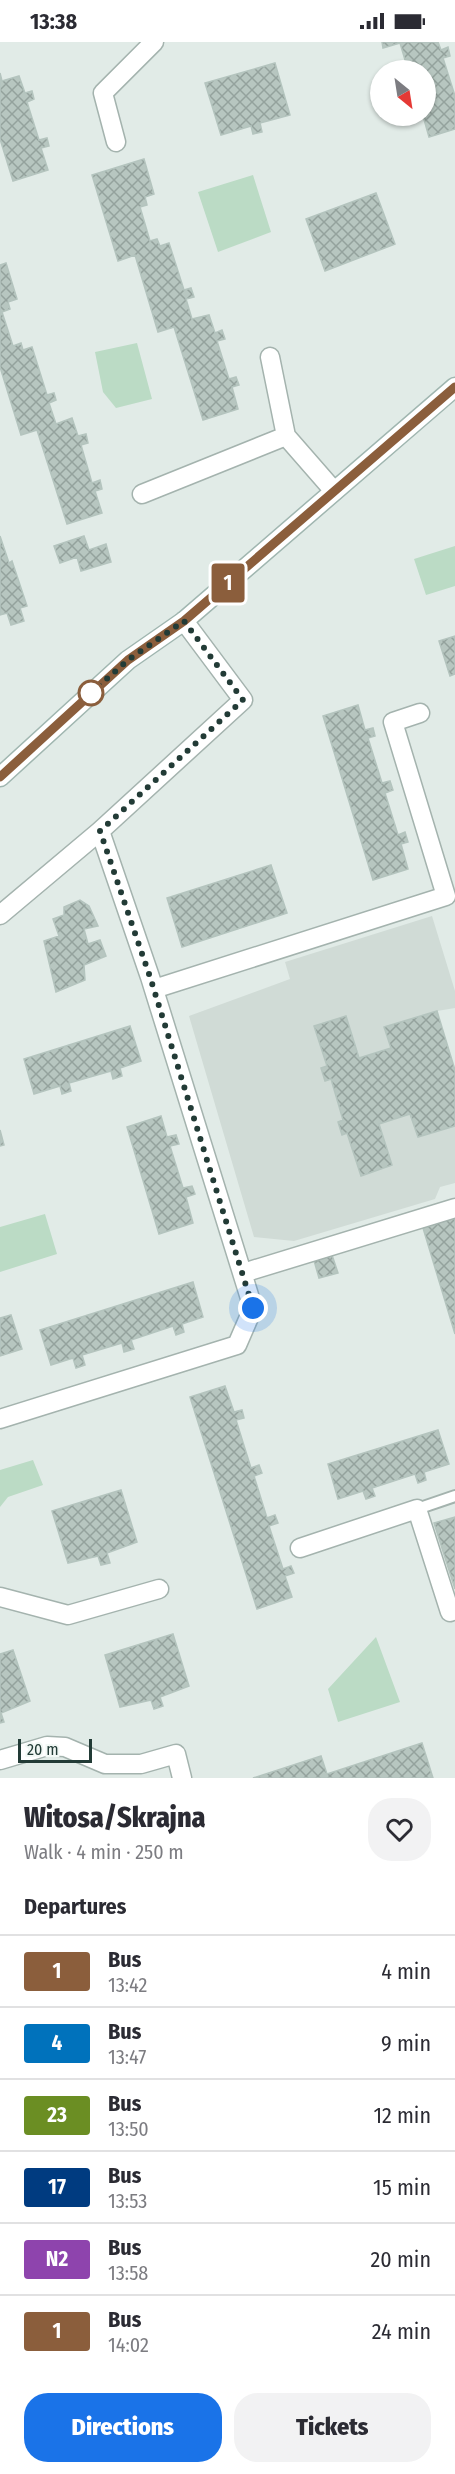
<!DOCTYPE html>
<html lang="en">
<head>
<meta charset="utf-8">
<style>
  :root { --surface:#fff; --page:#f2f2f3; --text:#2b2b33; --muted:#7c7c81; --line:#e1e1e2; --accent:#1a73e8 }
  body { margin:0; font-family:"Fira Sans Condensed",sans-serif; background:var(--page); color:var(--text); height:100vh; display:flex; flex-direction:column; font-size:22px; white-space:nowrap }
  * { box-sizing:border-box; margin:0 }
  p { font-size:20px; color:var(--muted) }
  .icon { flex:none; width:33px; height:33px; fill:none; stroke:currentColor; stroke-width:2; stroke-linecap:round; stroke-linejoin:round }
  .map { position:relative; height:1736px; overflow:hidden }
  .sheet { display:flex; flex-direction:column; background:var(--surface); flex:1 }
  .sheet>* { flex:none }
  .badge { padding:0 12px; border-radius:4px; font-size:21px; line-height:39px }
  .needle { width:39px; rotate:150deg }
  .buttons { position:absolute; left:370px; top:18px; display:grid; gap:12px }
  .buttons a { display:grid; place-items:center; width:66px; height:66px; border-radius:50%; background:var(--surface); box-shadow:0 2px 4px #0004; font-size:30px }
  .scale { position:absolute; left:18px; bottom:15px; width:74px; box-sizing:border-box; padding-left:6px; border:3px solid #223b36; border-top:0; font-size:16px; line-height:21px; white-space:nowrap; color:#223b36; -webkit-text-stroke:4px #f2f8f5; paint-order:stroke }
  .you { position:absolute; width:30px; height:30px; margin:-15px; border:4px solid #fff; border-radius:50%; background:#1a73e8; box-shadow:0 0 0 9px #1a73e833 }
  .map>.badge { position:absolute; translate:-50% -50%; box-shadow:0 0 0 3px #fff }
  h2 { padding:0 24px; font-size:22px; line-height:54px }
  .round { display:grid; place-items:center; flex:none; width:63px; height:63px; border-radius:24px; background:var(--page) }
  .overview { display:flex; align-items:center; justify-content:space-between; height:102px; padding:0 24px }
  h1 { font-size:28px; font-weight:800; line-height:45px }
  .action { display:flex; gap:12px; margin-top:auto; padding:12px 24px }
  .action a { flex:1; height:69px; border-radius:24px; background:var(--accent); color:#fff; font-size:24px; font-weight:800; line-height:69px; text-align:center }
  .action a+a { background:var(--page); color:var(--text) }
  ul { padding:0; list-style:none }
  li { display:flex; align-items:center; gap:18px; height:72px; padding:0 24px; border-top:2px solid var(--line) }
  li div { flex:1 }
  li b { display:block; font-size:22px }
  li em { font-style:normal }
  li .badge { min-width:66px; font-weight:700; text-align:center }
  .status { display:flex; justify-content:space-between; align-items:center; height:42px; padding:0 30px; background:var(--surface); direction:ltr }
  .status svg { height:16px; fill:currentColor }
  .map>svg:first-child { display:block }
</style>
</head>
<body>
<div class="status"><b>13:38</b><svg viewBox="0 0 49 12"><path d="M0 12V9h3v3zM5 12V6h3v6zM10 12V3h3v9zM15 12V0h3v12zM26 1h20v11H26zM47 4h2v5h-2z"/></svg></div>
<div class="map">
<svg width="455" height="1736" viewBox="0 0 455 1736">
  <defs>
    <pattern id="building-cross-hatch" width="8" height="8" patternUnits="userSpaceOnUse" patternTransform="scale(1.5)"><rect width="8" height="8" fill="#b7c6c0"/><path d="M0 0l8 8M0 8l8-8" fill="none" stroke="#94a29d"/></pattern>
  </defs>
  <rect width="100%" height="100%" fill="#e1ebe7"/>
  <path fill="#d0dbd6" d="M 432,874 L 455,949 L 455,966 L 437,969 L 455,1028 L 455,1141 L 440,1145 L 435,1157 L 294,1199 L 254,1195 L 189,974 L 290,937 L 285,920 Z"/>
  <path fill="#bbdbc5" d="M 253,133 L 271,190 L 218,210 L 198,150 Z
    M 137,301 L 152,357 L 116,366 L 103,350 L 95,310 Z
    M 455,504 L 455,544 L 426,553 L 414,517 Z
    M 45,1172 L 57,1212 L 0,1230 L 0,1185 Z
    M 33,1418 L 43,1443 L 8,1455 L 0,1465 L 0,1428 Z
    M 376,1595 L 400,1660 L 338,1680 L 328,1647 Z"/>
  <path fill="url(#building-cross-hatch)" stroke="#b4c4be" stroke-width="1.5" d="M 382,0 L 438,0 L 441,8 L 448,5 L 450,14 L 443,16 L 455,54 L 455,87 L 429,95 L 423,74 L 426,74 L 426,28 L 408,28 L 400,1 L 383,6 Z
    M 275,21 L 290,73 L 260,81 L 262,90 L 253,92 L 251,84 L 221,93 L 205,41 Z
    M 0,31 L 2,39 L 19,34 L 25,51 L 32,49 L 34,57 L 27,60 L 39,98 L 47,96 L 49,104 L 41,106 L 48,128 L 13,139 L 0,97 Z
    M 144,117 L 154,152 L 145,155 L 147,163 L 140,165 L 150,199 L 157,197 L 160,204 L 169,201 L 184,248 L 191,246 L 194,255 L 186,257 L 192,277 L 209,273 L 215,291 L 222,288 L 225,297 L 217,299 L 229,337 L 236,335 L 239,343 L 232,345 L 238,367 L 203,378 L 174,285 L 158,290 L 135,213 L 118,219 L 92,133 Z
    M 376,151 L 395,202 L 325,229 L 306,177 Z
    M 6,221 L 17,257 L 8,260 L 10,267 L 2,270 L 13,304 L 21,301 L 23,308 L 32,305 L 47,353 L 54,351 L 56,358 L 49,361 L 56,382 L 72,376 L 78,394 L 86,392 L 88,401 L 81,403 L 92,441 L 100,438 L 102,447 L 95,449 L 102,471 L 67,482 L 37,388 L 21,393 L 0,325 L 0,223 Z
    M 0,494 L 9,521 L 12,519 L 27,564 L 20,566 L 24,579 L 11,583 L 7,571 L 0,573 Z
    M 84,494 L 89,508 L 106,502 L 111,520 L 81,529 L 77,515 L 60,521 L 54,504 Z
    M 455,594 L 455,632 L 450,634 L 439,599 Z
    M 358,663 L 365,688 L 373,686 L 375,694 L 368,696 L 382,741 L 390,739 L 393,748 L 385,751 L 398,793 L 405,790 L 408,800 L 401,802 L 408,827 L 373,838 L 323,674 Z
    M 271,823 L 287,871 L 182,905 L 167,856 Z
    M 80,858 L 89,864 L 98,884 L 84,887 L 88,902 L 100,898 L 106,914 L 84,923 L 85,938 L 56,950 L 44,899 L 59,894 L 53,877 L 64,873 L 64,865 Z
    M 437,969 L 455,1028 L 455,1084 L 418,1095 L 410,1072 L 379,1082 L 392,1123 L 361,1134 L 347,1091 L 342,1093 L 338,1080 L 343,1078 L 331,1037 L 325,1039 L 321,1026 L 327,1024 L 314,984 L 346,974 L 359,1016 L 391,1006 L 384,985 Z
    M 130,984 L 141,1019 L 120,1026 L 122,1034 L 113,1037 L 111,1029 L 69,1041 L 71,1049 L 62,1052 L 60,1044 L 34,1052 L 24,1017 Z
    M 161,1074 L 167,1095 L 176,1093 L 179,1102 L 170,1104 L 183,1146 L 192,1144 L 195,1152 L 186,1155 L 193,1181 L 159,1192 L 127,1085 Z
    M 0,1088 L 4,1103 L 0,1104 Z
    M 455,1176 L 455,1292 L 423,1186 Z
    M 331,1210 L 338,1231 L 319,1236 L 313,1215 Z
    M 193,1240 L 203,1275 L 182,1282 L 184,1290 L 176,1293 L 173,1284 L 131,1298 L 134,1307 L 124,1310 L 122,1301 L 82,1313 L 85,1323 L 76,1326 L 73,1316 L 51,1323 L 40,1288 Z
    M 11,1273 L 22,1307 L 0,1314 L 0,1276 Z
    M 225,1344 L 234,1370 L 242,1368 L 244,1376 L 236,1378 L 251,1426 L 259,1423 L 262,1431 L 254,1434 L 267,1476 L 275,1473 L 278,1481 L 269,1484 L 283,1527 L 291,1524 L 294,1531 L 285,1534 L 292,1555 L 257,1567 L 190,1355 Z
    M 438,1388 L 449,1422 L 424,1430 L 426,1438 L 418,1441 L 415,1432 L 372,1446 L 375,1454 L 366,1457 L 363,1449 L 338,1457 L 328,1422 Z
    M 121,1448 L 137,1500 L 107,1511 L 110,1521 L 101,1523 L 98,1514 L 68,1521 L 52,1469 Z
    M 455,1475 L 455,1547 L 434,1481 Z
    M 173,1592 L 189,1644 L 160,1655 L 163,1664 L 154,1667 L 151,1658 L 120,1665 L 105,1613 Z
    M 13,1608 L 30,1659 L 1,1671 L 4,1680 L 0,1681 L 0,1612 Z
    M 422,1701 L 433,1736 L 253,1736 L 321,1714 L 327,1732 Z"/>
  <g fill="none" stroke-linecap="round" stroke-linejoin="round">
    <g stroke="#a4b3ae" stroke-width="14">
      <path id="lane" d="M 417,1467 L 455,1454"/>
    </g>
    <g stroke="#a4b3ae" stroke-width="21">
      <path id="street" d="M 116,100 L 103,51 L 154,0
        M 270,315 L 286,394 L 334,449
        M 142,452 L 286,394
        M 0,873 L 100,789
        M 154,947 L 446,854 L 393,680 L 420,671
        M 243,1231 L 455,1166
        M 0,1377 L 237,1303 L 253,1266 L 150,935 L 100,789 L 243,658 L 184,579
        M 300,1506 L 417,1467 L 450,1570 L 455,1568
        M 0,1555 L 68,1573 L 159,1547
        M 0,1718 L 47,1704 L 65,1705 L 105,1722 L 141,1722 L 176,1712 L 182,1736"/>
    </g>
    <g stroke="#a0b6b0" stroke-width="21">
      <path id="secondary" d="M 0,735 L 128,618 L 184,579 L 455,345"/>
    </g>
    <use href="#lane" stroke="#fff" stroke-width="10"/>
    <use href="#street" stroke="#fff" stroke-width="18"/>
    <use href="#secondary" stroke="#fff" stroke-width="18"/>
  </g>
  <g fill="none" stroke-linecap="round" stroke-linejoin="round">
    <g stroke="#fff" stroke-width="14">
      <path id="line" d="M 0,735 L 128,618 L 184,579 L 455,345"/>
    </g>
    <use href="#line" stroke="#8b5e3c" stroke-width="9"/>
    <path stroke="#223b36" stroke-width="6" stroke-dasharray="0 10.8" d="M 91,651 L 128,618 L 184,579 L 243,658 L 100,789 L 150,935 L 253,1266"/>
  </g>
  <circle fill="#fff" stroke="#8b5e3c" stroke-width="3" cx="91" cy="651" r="12"/>
</svg>
<div class="buttons">
<a><svg class="needle" viewBox="-14 -14 28 28"><path d="M0-13l5 13h-10z" fill="#e53935"/><path d="M0 13l5-13h-10z" fill="#7c7c81"/></svg></a>
</div>
<div class="scale">20 m</div>
<div class="you" style="left:253px;top:1266px"></div>
<b class="badge" style="left:228px;top:541px;background:#8b5e3c;color:#fff">1</b>
</div>
<section class="sheet">
<div class="overview"><div><h1>Witosa/Skrajna</h1><p>Walk · 4 min · 250 m</p></div><a class="round"><svg class="icon" aria-label="heart" viewBox="0 0 24 24"><path d="M12 20l-8-8c-3-5 5-10 8-4 3-6 11-1 8 4z"/></svg></a></div>
<h2>Departures</h2>
<ul>
<li><span class="badge" style="background:#8b5e3c;color:#fff">1</span><div><b>Bus</b><p>13:42</p></div><em>4 min</em></li>
<li><span class="badge" style="background:#0072bc;color:#fff">4</span><div><b>Bus</b><p>13:47</p></div><em>9 min</em></li>
<li><span class="badge" style="background:#6b8e23;color:#fff">23</span><div><b>Bus</b><p>13:50</p></div><em>12 min</em></li>
<li><span class="badge" style="background:#003b80;color:#fff">17</span><div><b>Bus</b><p>13:53</p></div><em>15 min</em></li>
<li><span class="badge" style="background:#8e44ad;color:#fff">N2</span><div><b>Bus</b><p>13:58</p></div><em>20 min</em></li>
<li><span class="badge" style="background:#8b5e3c;color:#fff">1</span><div><b>Bus</b><p>14:02</p></div><em>24 min</em></li>
</ul>
<div class="action"><a>Directions</a><a>Tickets</a></div>
</section>
</body>
</html>
